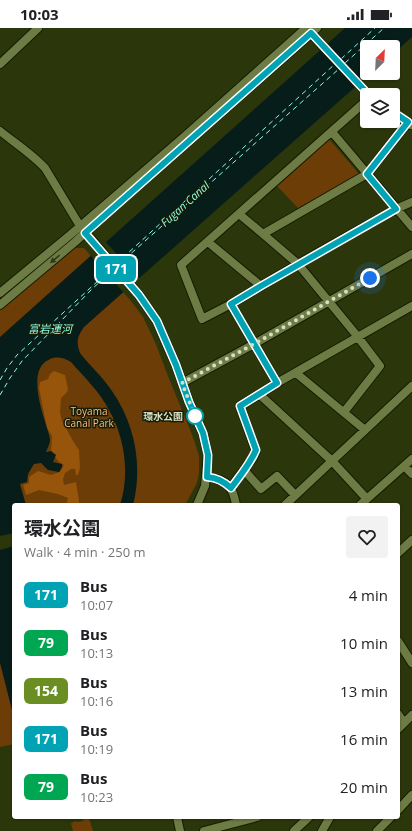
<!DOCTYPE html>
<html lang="en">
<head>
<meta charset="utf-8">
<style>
  :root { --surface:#fff; --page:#f2f2f2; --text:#202124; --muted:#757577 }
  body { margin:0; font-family:"Open Sans","Noto Sans JP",sans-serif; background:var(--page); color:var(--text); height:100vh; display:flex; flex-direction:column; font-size:15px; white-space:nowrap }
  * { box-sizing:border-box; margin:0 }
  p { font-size:13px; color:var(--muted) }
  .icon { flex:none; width:22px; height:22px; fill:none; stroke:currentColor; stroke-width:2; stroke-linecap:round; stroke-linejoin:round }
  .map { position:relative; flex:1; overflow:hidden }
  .sheet { position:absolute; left:12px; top:475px; width:388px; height:316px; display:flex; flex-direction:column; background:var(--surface); border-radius:4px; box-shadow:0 1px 3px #0004 }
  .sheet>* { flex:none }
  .badge { padding:0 8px; border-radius:6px; font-size:14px; line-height:26px }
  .needle { width:26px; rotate:24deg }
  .tools { position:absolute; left:360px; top:12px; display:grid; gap:8px }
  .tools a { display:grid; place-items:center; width:40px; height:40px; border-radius:4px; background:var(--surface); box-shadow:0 1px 3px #0004; font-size:20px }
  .you { position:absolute; width:20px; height:20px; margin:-10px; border:3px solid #fff; border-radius:50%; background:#1a73e8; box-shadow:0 0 0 6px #1a73e833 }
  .map>.badge { position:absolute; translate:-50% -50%; box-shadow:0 0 0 2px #fff }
  .round { display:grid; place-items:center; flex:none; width:42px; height:42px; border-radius:4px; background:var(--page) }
  .summary { display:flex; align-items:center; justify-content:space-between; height:68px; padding:0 12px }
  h1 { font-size:19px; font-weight:700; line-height:30px }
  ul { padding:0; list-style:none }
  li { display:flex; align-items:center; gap:12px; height:48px; padding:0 12px }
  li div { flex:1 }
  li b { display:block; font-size:15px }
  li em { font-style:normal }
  li .badge { min-width:44px; font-weight:700; text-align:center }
  .status { display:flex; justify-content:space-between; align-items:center; height:28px; padding:0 20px; background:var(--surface); direction:ltr }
  .status svg { height:11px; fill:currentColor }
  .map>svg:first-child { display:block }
</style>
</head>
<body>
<div class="status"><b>10:03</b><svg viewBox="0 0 49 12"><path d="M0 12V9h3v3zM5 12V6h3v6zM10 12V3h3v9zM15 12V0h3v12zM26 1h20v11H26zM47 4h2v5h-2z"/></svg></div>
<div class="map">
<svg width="412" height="803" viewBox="0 0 412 803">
  <rect width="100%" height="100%" fill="#2c360b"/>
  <path fill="#6d3d07" d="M 329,111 L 359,146 L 298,180 L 277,158 Z
    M 73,220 L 84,220 L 131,273 L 143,289 L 155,314 L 168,348 L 193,409 L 199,428 L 199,445 L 197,455 L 185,477 L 14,477 L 14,716 L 0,719 L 0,281 Z
    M 89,790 L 93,803 L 73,803 L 71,795 L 76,793 L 77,794 L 83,793 L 83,791 Z"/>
  <path fill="#96550a" d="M 54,343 L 65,347 L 68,361 L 67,364 L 61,370 L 60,384 L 62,393 L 73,413 L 79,422 L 80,440 L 78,447 L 76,447 L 75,441 L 71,441 L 65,445 L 63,451 L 64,457 L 76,454 L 79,473 L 79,477 L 66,477 L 68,470 L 58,466 L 39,462 L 26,467 L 23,457 L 29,455 L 29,449 L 38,443 L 51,447 L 60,444 L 64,437 L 59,434 L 51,424 L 52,408 L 47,400 L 39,360 L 40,354 L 48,351 L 50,346 Z"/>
  <path fill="#071d19" d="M 345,0 L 412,0 L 412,9 L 393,26 L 393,19 L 367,19 L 367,45 L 371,45 L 84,299 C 77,309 76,314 80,325 C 90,338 103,349 112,363 C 135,396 143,438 133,477 L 120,477 C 130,446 125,410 109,382 C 100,364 84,349 71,334 C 65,330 57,328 50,331 C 49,332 46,333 45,334 C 29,347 42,384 47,400 C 48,404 50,409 50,412 C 50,416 47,421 46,424 L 51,423 L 56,427 L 53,434 L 62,436 L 62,439 L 59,444 L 48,442 L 41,435 L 34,436 L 28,446 L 27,454 L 20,456 L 26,477 L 14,477 L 14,690 L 0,635 L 0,309 Z"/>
  <path fill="#2c360b" d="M 104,212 L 140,252 L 125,266 L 89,226 Z
    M 14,505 L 14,518 L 0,522 L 0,508 Z"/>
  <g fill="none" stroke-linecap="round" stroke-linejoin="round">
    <path stroke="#8ffce8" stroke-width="1" stroke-dasharray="5 4" stroke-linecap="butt" d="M 341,31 L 375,0
      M 345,35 L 384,0
      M 116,236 L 335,36
      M 118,237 L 340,40
      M 0,352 L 7,340 L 17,327 L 111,241
      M 0,367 L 10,350 L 22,333 L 92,261 L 113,242"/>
    <g stroke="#161c01" stroke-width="10">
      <path id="minor" d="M 308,2 L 369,67
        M 0,36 L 38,0
        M 367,72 L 181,237 L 202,291 L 231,276 L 298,236 L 396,181 L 412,174
        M 393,84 L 411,97
        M 0,103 C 15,115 32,126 45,140 L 80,198 L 139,267 L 157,293 L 165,312 L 176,337 L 189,374 L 203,405 L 208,427 L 205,458 L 197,477
        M 332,104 L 412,199
        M 239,186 L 263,206 L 298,236 L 358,309 L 380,338 L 344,384
        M 263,206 L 367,146 L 408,94
        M 208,214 L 261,258
        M 0,265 L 70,207 L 185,108 L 306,0
        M 231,276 L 277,355
        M 0,277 L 75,214 L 99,192 L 317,0
        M 296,345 L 365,402
        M 182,355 L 254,316 L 412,226
        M 259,366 L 332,433 L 367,471
        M 404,438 L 412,446
        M 244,442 L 261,461 L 277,448 L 295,467
        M 207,449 C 226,451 233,458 236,477
        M 231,459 L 253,430 L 256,423 L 240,378 L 277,355 L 412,278
        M 285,477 L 412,358
        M 360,477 L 412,431
        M 398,525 L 412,512
        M 398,613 L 412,635
        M 398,686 L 404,695
        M 398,701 L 412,687
        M 398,782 L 412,767
        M 177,789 L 180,803
        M 204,803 L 257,789
        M 294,803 L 309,789
        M 322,803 L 330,789
        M 377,803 L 391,789"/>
    </g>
    <use href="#minor" stroke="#6d7b44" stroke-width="8"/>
  </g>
  <defs><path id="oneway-solid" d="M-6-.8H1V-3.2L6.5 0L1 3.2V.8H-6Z"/></defs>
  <use fill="#303818" href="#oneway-solid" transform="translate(55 231) rotate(140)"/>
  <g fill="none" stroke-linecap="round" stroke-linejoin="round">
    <g stroke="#fff" stroke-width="9">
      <path id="line" d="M 369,67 L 311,5 L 85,205 L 139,267 L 157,293 L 176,337 L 189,374 L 203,405 L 208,427 L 207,449 C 217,450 223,453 231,460 C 240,448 250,436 256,422 L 240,378 L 277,355 L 231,276 L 261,258 L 396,181 L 367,146 L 408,94 L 393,84"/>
    </g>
    <use href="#line" stroke="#00a3b4" stroke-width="6"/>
    <path stroke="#d6dfc2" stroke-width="4" stroke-dasharray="0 7.2" d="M 195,388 L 182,355 L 254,316 L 370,250"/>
  </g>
  <circle fill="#fff" stroke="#00a3b4" stroke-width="2" cx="195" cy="388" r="8"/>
  <g text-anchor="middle" stroke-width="3" stroke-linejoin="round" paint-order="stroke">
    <g font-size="10" fill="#fdbb83" stroke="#161c05">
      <text x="89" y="387">Toyama<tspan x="89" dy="12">Canal Park</tspan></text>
    </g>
    <g font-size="10" font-weight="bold" fill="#d6dfc2" stroke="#161c05" text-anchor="end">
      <text x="183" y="392">環水公園</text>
    </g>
    <g font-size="11" font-style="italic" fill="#8ffce8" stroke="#161c05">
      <text transform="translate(185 176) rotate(-42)" y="4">Fugan Canal</text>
      <text x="50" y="305">富岩運河</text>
    </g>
  </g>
</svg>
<div class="tools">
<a><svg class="needle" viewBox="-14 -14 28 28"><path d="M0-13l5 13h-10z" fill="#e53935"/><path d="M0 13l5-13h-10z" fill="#757577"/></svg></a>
<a><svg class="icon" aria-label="layers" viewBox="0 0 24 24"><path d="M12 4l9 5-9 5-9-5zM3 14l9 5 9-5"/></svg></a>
</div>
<div class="you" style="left:370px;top:250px"></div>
<b class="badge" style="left:116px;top:241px;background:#00a3b4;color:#fff">171</b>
<section class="sheet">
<div class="summary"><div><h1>環水公園</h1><p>Walk · 4 min · 250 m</p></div><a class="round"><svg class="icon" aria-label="heart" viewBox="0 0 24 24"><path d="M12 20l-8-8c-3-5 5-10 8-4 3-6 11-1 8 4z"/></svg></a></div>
<ul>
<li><span class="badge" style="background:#00a3b4;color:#fff">171</span><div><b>Bus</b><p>10:07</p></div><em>4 min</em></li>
<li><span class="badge" style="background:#00a651;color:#fff">79</span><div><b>Bus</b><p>10:13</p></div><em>10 min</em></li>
<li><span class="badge" style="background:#6b8e23;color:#fff">154</span><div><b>Bus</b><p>10:16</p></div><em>13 min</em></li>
<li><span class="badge" style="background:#00a3b4;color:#fff">171</span><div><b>Bus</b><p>10:19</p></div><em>16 min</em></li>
<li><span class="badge" style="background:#00a651;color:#fff">79</span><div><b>Bus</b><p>10:23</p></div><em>20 min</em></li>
</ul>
</section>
</div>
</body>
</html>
